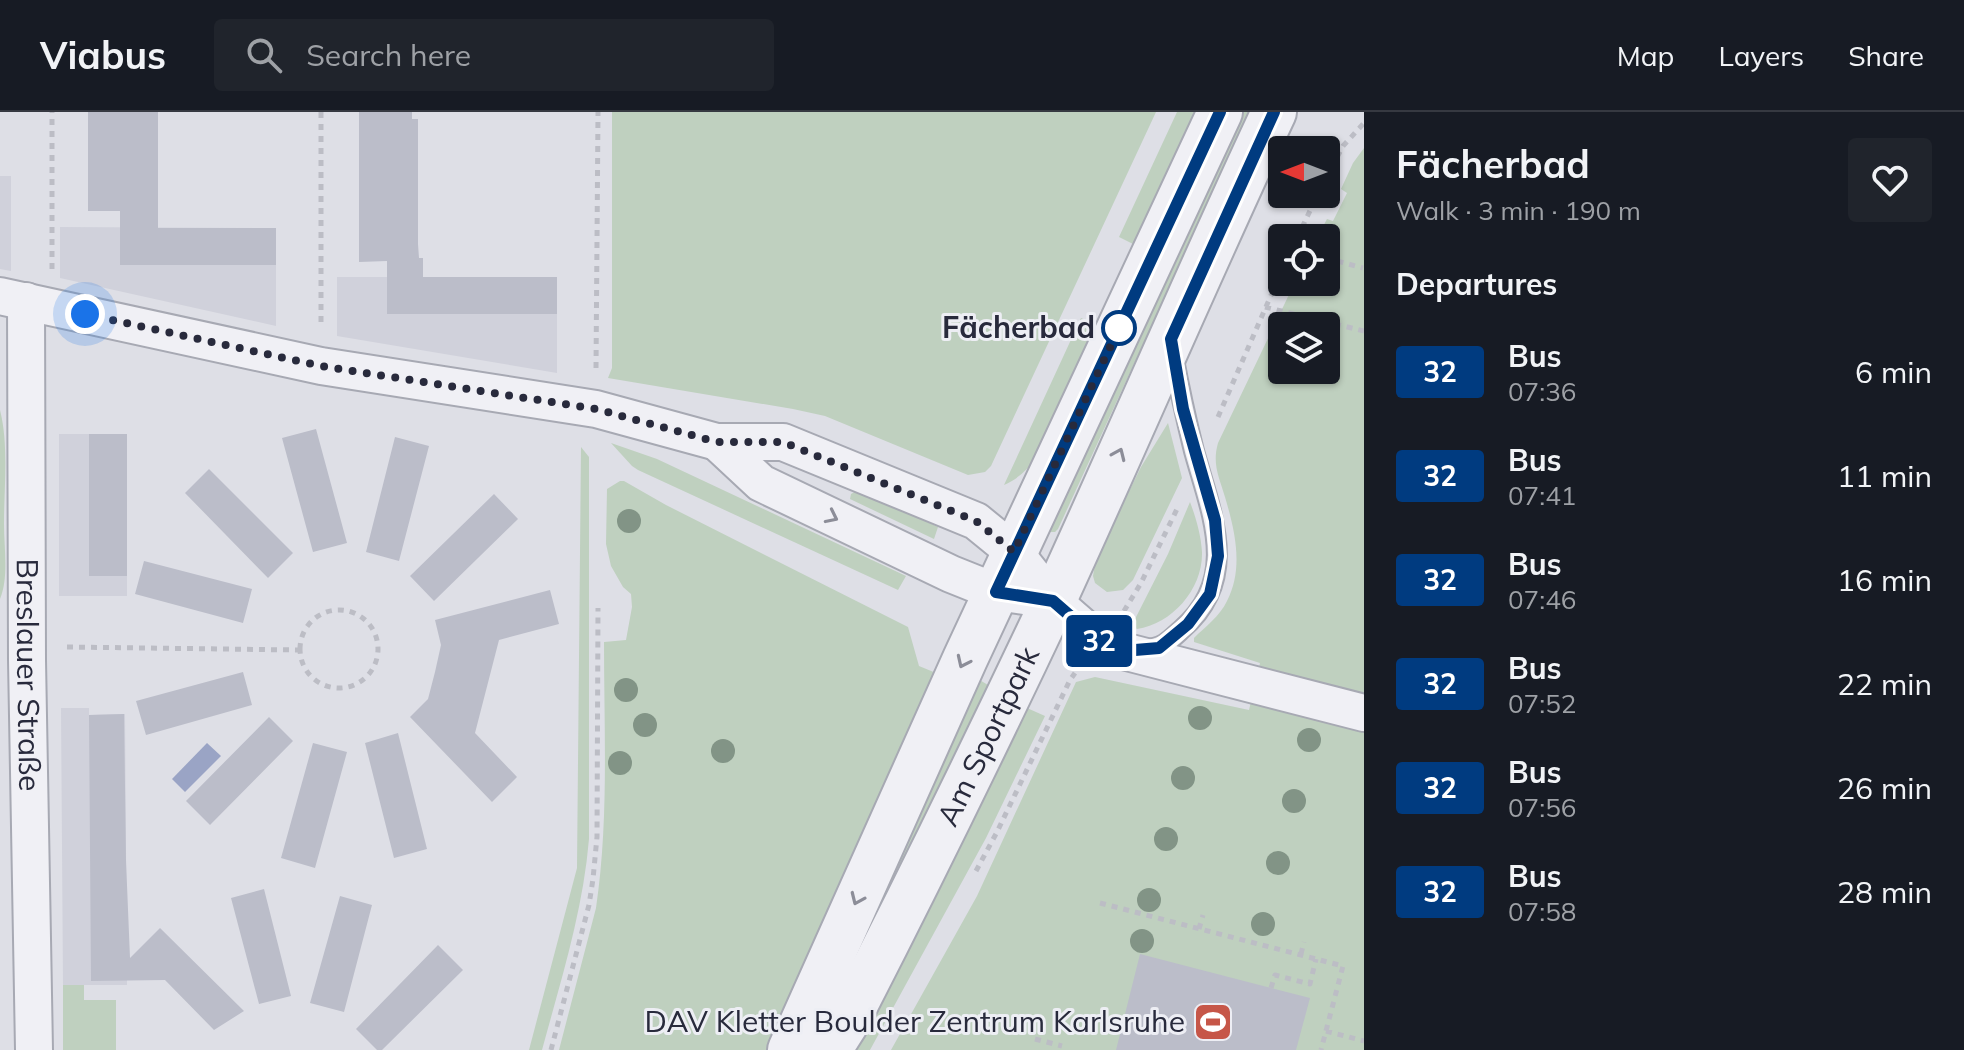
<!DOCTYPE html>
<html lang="en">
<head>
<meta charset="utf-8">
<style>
  :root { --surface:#171b24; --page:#20242c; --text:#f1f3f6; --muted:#9ea1a6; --line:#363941 }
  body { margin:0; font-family:Mulish,sans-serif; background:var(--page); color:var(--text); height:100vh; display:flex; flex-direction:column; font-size:30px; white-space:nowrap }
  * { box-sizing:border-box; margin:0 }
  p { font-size:26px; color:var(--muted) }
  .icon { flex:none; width:44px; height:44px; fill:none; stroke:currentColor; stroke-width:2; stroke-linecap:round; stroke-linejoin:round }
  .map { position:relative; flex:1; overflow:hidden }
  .sheet { display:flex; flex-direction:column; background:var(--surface); width:600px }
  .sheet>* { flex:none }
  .badge { padding:0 16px; border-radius:6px; font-size:28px; line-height:52px }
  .needle { width:52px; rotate:270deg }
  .tools { position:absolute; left:1268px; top:24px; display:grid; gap:16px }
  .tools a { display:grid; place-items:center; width:72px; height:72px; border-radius:8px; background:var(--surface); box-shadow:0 2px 6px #0004; font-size:40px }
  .you { position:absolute; width:40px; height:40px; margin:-20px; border:6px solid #fff; border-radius:50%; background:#1a73e8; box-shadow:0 0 0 12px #1a73e833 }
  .map>.badge { position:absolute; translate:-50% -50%; box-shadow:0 0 0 4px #fff }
  h2 { padding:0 32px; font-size:30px; line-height:72px }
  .round { display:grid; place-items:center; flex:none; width:84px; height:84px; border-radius:8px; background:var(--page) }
  .headline { display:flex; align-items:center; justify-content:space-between; height:136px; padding:0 32px }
  h1 { font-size:38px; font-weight:700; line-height:60px }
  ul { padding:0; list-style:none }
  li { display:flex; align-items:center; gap:24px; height:104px; padding:0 32px }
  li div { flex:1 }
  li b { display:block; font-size:30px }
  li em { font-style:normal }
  li .badge { min-width:88px; font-weight:700; text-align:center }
  header { display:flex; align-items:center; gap:48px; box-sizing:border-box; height:112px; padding:0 40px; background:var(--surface); border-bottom:2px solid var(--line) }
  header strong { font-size:38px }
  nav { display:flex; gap:44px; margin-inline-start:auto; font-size:28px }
  .search { width:560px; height:72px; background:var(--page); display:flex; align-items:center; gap:20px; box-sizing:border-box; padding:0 28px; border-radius:8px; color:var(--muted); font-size:30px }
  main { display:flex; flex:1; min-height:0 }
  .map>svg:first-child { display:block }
</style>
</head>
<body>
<header>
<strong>Viabus</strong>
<div class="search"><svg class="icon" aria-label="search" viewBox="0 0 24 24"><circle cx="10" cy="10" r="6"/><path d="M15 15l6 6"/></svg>Search here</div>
<nav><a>Map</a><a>Layers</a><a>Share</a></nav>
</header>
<main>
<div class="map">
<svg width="1364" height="938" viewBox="0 0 1364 938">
  <rect width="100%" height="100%" fill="#dedfe6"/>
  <path fill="#d0d1db" d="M 0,64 L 11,64 L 11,159 L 0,157 Z
    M 60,115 L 276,116 L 276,214 L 60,166 Z
    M 337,165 L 557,165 L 557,261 L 337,224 Z
    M 59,322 L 127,322 L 127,484 L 59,484 Z
    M 61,596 L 89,596 L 89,603 L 125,602 L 127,873 L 63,873 Z"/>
  <path fill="#bfd0bf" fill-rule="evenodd" d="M 612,0 L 1156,0 L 991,354 L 985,360 L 968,363 L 825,304 L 793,297 L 608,266 L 612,256 Z
    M 1177,0 L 1197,0 L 1135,133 L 1119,125 Z
    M 1235,0 L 1250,0 L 1058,417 L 1055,420 L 1050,420 L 1048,415 Z
    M 1364,36 L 1364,938 L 891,938 L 977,784 L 1076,570 L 1095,565 L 1249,598 L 1260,551 L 1194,530 L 1194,526 C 1205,515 1220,504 1227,489 C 1244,456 1235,419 1225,385 C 1219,365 1212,352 1218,331 L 1295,170 L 1326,170 L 1326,126 L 1317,126 L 1327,107 L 1333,109 L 1347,81 L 1341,77 L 1353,51 ZM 1282,214 L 1326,214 L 1326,258 L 1282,258 Z
    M 1081,206 L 1098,214 L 1036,346 C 1027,358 1018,367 1004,373 Z
    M 0,298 C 9,334 4,375 4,412 C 4,436 9,465 0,487 Z
    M 1168,311 L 1182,366 L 1133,468 L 1123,478 L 1107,480 L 1095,471 L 1093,464 L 1096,446 L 1141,355 Z
    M 611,331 L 657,347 L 906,464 L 898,478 L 638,358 L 632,354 Z
    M 581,335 L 589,345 L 589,727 C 583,799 561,868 542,938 L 529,938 L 577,756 Z
    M 620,369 L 624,369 L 666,393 L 908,515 L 919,554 L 936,561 L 768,938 L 559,938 L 596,796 C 609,708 604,619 604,530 L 626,528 L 632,495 L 631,482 L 623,475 L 611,454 L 606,432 L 607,377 Z
    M 858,378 L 938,415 L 934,427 L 850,387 L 851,382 Z
    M 1190,390 C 1196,406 1201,423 1202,440 C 1203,477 1172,512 1137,517 L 1133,514 L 1133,511 L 1168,442 Z
    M 978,567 L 988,573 L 939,678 L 884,808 L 828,883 Z
    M 1027,596 L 1045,604 L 986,726 L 870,938 L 845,938 L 950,747 Z
    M 63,873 L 84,873 L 84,888 L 116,888 L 116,938 L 63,938 Z"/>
  <path fill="#9aa4c5" d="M 207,631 L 221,644 L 185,680 L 172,667 Z"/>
  <path fill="#bbbdc9" d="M 88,0 L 158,0 L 158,116 L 276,116 L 276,153 L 120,153 L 120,99 L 88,99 Z
    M 359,0 L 412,0 L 412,7 L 418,7 L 418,132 L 419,146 L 423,146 L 423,165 L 557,165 L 557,202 L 387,202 L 387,149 L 359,150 Z
    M 316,317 L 347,431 L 313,440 L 282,326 Z
    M 89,322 L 127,322 L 127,464 L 89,464 Z
    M 395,325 L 429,334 L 399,449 L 366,440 Z
    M 209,357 L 293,441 L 268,466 L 185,381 Z
    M 494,382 L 518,407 L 434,489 L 410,464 Z
    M 144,449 L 252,477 L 243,511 L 135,482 Z
    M 550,478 L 559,512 L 499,528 L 475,621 L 517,665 L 492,690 L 410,605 L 428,587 L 435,560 L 441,533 L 435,508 Z
    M 243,560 L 252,593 L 146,623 L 136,589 Z
    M 124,602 L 126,749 L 130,846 L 160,816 L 244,899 L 214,918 L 165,868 L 91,869 L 89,603 Z
    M 269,605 L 293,629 L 210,713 L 186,689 Z
    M 398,621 L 427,737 L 394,746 L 365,631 Z
    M 313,631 L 347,640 L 315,756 L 281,746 Z
    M 264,777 L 291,884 L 259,892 L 231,786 Z
    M 340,784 L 372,793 L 344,900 L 310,891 Z
    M 438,833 L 463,858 L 382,938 L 377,938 L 356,917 Z
    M 1140,842 L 1310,886 L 1296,938 L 1116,938 Z"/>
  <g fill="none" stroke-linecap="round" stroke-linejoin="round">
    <g stroke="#a7a9b3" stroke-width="22">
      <path id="service" d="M 1145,537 C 1163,536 1169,529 1182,517 C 1241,466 1211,401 1194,339 C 1186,307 1179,275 1173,242"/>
    </g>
    <g stroke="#a7a9b3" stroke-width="40">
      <g id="minor">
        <path d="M 0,184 L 321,254 L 596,297 L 717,330 L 783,330 L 976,409 L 1014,440 L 1053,489 L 1100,530 L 1123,539 L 1364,601"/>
        <path id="s1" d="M 26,189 L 27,548 L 34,938"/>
        <path d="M 717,330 L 761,371 L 951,462 L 996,480 L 1024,484"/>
      </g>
    </g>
    <g stroke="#a7a9b3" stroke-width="48">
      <g id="tertiary">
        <path d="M 790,938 L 965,547 L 1220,0"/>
        <path id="s2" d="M 829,938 L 845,913 C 917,773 986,632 1053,490 C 1128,327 1198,162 1274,0"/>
      </g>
    </g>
    <path stroke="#bcbdc5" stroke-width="5" stroke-dasharray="6 6" stroke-linecap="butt" d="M 321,0 L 321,213
      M 1326,66 L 1343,34 L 1364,11
      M 1297,126 L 1318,82
      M 1326,146 L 1363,156
      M 52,157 L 52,0
      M 1265,195 L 1364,219
      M 596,256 L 598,0
      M 1218,305 L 1282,158
      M300 537a39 39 0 1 1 78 0a39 39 0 1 1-78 0Z
      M 1124,499 L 1141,471 L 1178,395
      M 67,535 L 300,538
      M 976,759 L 997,720 L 1070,568 L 1075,561
      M 1100,791 L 1343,854 L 1321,938
      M 1199,817 L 1203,803
      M 1301,842 L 1304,830
      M 1271,876 L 1275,863 L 1310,872 L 1316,847
      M 1326,919 L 1364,929
      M 1035,927 L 1062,934
      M 551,938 L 589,793 L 593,767 L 597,725 L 598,496"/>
    <use href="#service" stroke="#f0f0f5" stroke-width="18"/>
    <use href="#minor" stroke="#f0f0f5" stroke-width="36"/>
    <use href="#tertiary" stroke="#f0f0f5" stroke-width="44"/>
  </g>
  <g fill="#829486">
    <circle cx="629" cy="409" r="12"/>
    <circle cx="626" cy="578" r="12"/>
    <circle cx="1200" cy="606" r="12"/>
    <circle cx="645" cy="613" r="12"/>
    <circle cx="1309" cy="628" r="12"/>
    <circle cx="723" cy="639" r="12"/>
    <circle cx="620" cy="651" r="12"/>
    <circle cx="1183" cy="666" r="12"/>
    <circle cx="1294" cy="689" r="12"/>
    <circle cx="1166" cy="727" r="12"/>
    <circle cx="1278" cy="751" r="12"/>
    <circle cx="1149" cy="788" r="12"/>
    <circle cx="1263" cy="812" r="12"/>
    <circle cx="1142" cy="829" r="12"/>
  </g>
  <defs><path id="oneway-chevron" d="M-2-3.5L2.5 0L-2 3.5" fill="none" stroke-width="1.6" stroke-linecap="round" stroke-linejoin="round" transform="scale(2)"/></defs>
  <g stroke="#8c8d98">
    <use href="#oneway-chevron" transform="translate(1119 342) rotate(-66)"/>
    <use href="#oneway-chevron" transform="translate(832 405) rotate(26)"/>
    <use href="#oneway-chevron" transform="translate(963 550) rotate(115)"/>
    <use href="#oneway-chevron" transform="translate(857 787) rotate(114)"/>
  </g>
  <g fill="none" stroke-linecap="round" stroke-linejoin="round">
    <g stroke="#fff" stroke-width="18">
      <path id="line" d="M 1220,0 L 996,480 L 1053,489 L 1100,530 L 1123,539 L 1159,536 L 1188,512 L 1210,482 L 1218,444 L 1215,408 L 1183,297 L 1171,227 L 1274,0"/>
    </g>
    <use href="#line" stroke="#003b80" stroke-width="12"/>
    <path stroke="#282a3c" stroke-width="8" stroke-dasharray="0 14.4" d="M 85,202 L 321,254 L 596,297 L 717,330 L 783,330 L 976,409 L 1014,440 L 1119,216"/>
  </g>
  <defs>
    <g id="stadium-square" transform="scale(2)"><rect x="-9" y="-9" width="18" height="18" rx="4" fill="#c65648" stroke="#edeef4"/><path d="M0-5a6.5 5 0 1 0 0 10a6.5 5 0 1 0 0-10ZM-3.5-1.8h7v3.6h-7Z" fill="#fff"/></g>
  </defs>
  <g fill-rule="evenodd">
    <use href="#stadium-square" x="1213" y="910"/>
  </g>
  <circle fill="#fff" stroke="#003b80" stroke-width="4" cx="1119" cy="216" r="16"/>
  <g text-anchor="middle" stroke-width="6" stroke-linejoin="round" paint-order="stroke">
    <g font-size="30" font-weight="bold" fill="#282a3c" stroke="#edeef4" text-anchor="end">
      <text x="1095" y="226">Fächerbad</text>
    </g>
    <g font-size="30" fill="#282a3c" stroke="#edeef4">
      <text dy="10" stroke="none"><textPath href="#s1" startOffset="374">Breslauer Straße</textPath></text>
      <text dy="10" stroke="none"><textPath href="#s2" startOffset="352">Am Sportpark</textPath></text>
    </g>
    <g font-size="30" fill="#282a3c" stroke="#edeef4" text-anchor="end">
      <text x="1185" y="920">DAV Kletter Boulder Zentrum Karlsruhe</text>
    </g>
  </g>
</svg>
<div class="tools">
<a><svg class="needle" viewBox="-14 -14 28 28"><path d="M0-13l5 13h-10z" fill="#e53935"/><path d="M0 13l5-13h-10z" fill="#9ea1a6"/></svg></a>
<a><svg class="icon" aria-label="locate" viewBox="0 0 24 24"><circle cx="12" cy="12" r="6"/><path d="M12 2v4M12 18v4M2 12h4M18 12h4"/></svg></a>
<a><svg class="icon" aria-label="layers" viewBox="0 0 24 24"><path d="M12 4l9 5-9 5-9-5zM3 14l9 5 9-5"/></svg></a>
</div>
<div class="you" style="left:85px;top:202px"></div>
<b class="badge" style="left:1099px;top:529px;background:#003b80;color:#fff">32</b>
</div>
<section class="sheet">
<div class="headline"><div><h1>Fächerbad</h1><p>Walk · 3 min · 190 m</p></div><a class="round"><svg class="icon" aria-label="heart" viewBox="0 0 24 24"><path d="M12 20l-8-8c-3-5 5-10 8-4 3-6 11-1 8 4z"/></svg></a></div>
<h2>Departures</h2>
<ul>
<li><span class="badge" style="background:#003b80;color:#fff">32</span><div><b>Bus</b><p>07:36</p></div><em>6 min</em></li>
<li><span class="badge" style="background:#003b80;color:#fff">32</span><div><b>Bus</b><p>07:41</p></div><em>11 min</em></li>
<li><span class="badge" style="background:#003b80;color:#fff">32</span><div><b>Bus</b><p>07:46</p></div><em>16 min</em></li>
<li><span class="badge" style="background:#003b80;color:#fff">32</span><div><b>Bus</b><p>07:52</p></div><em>22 min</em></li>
<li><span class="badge" style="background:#003b80;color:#fff">32</span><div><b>Bus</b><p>07:56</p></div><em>26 min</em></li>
<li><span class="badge" style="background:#003b80;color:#fff">32</span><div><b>Bus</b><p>07:58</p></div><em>28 min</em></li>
</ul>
</section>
</main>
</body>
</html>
